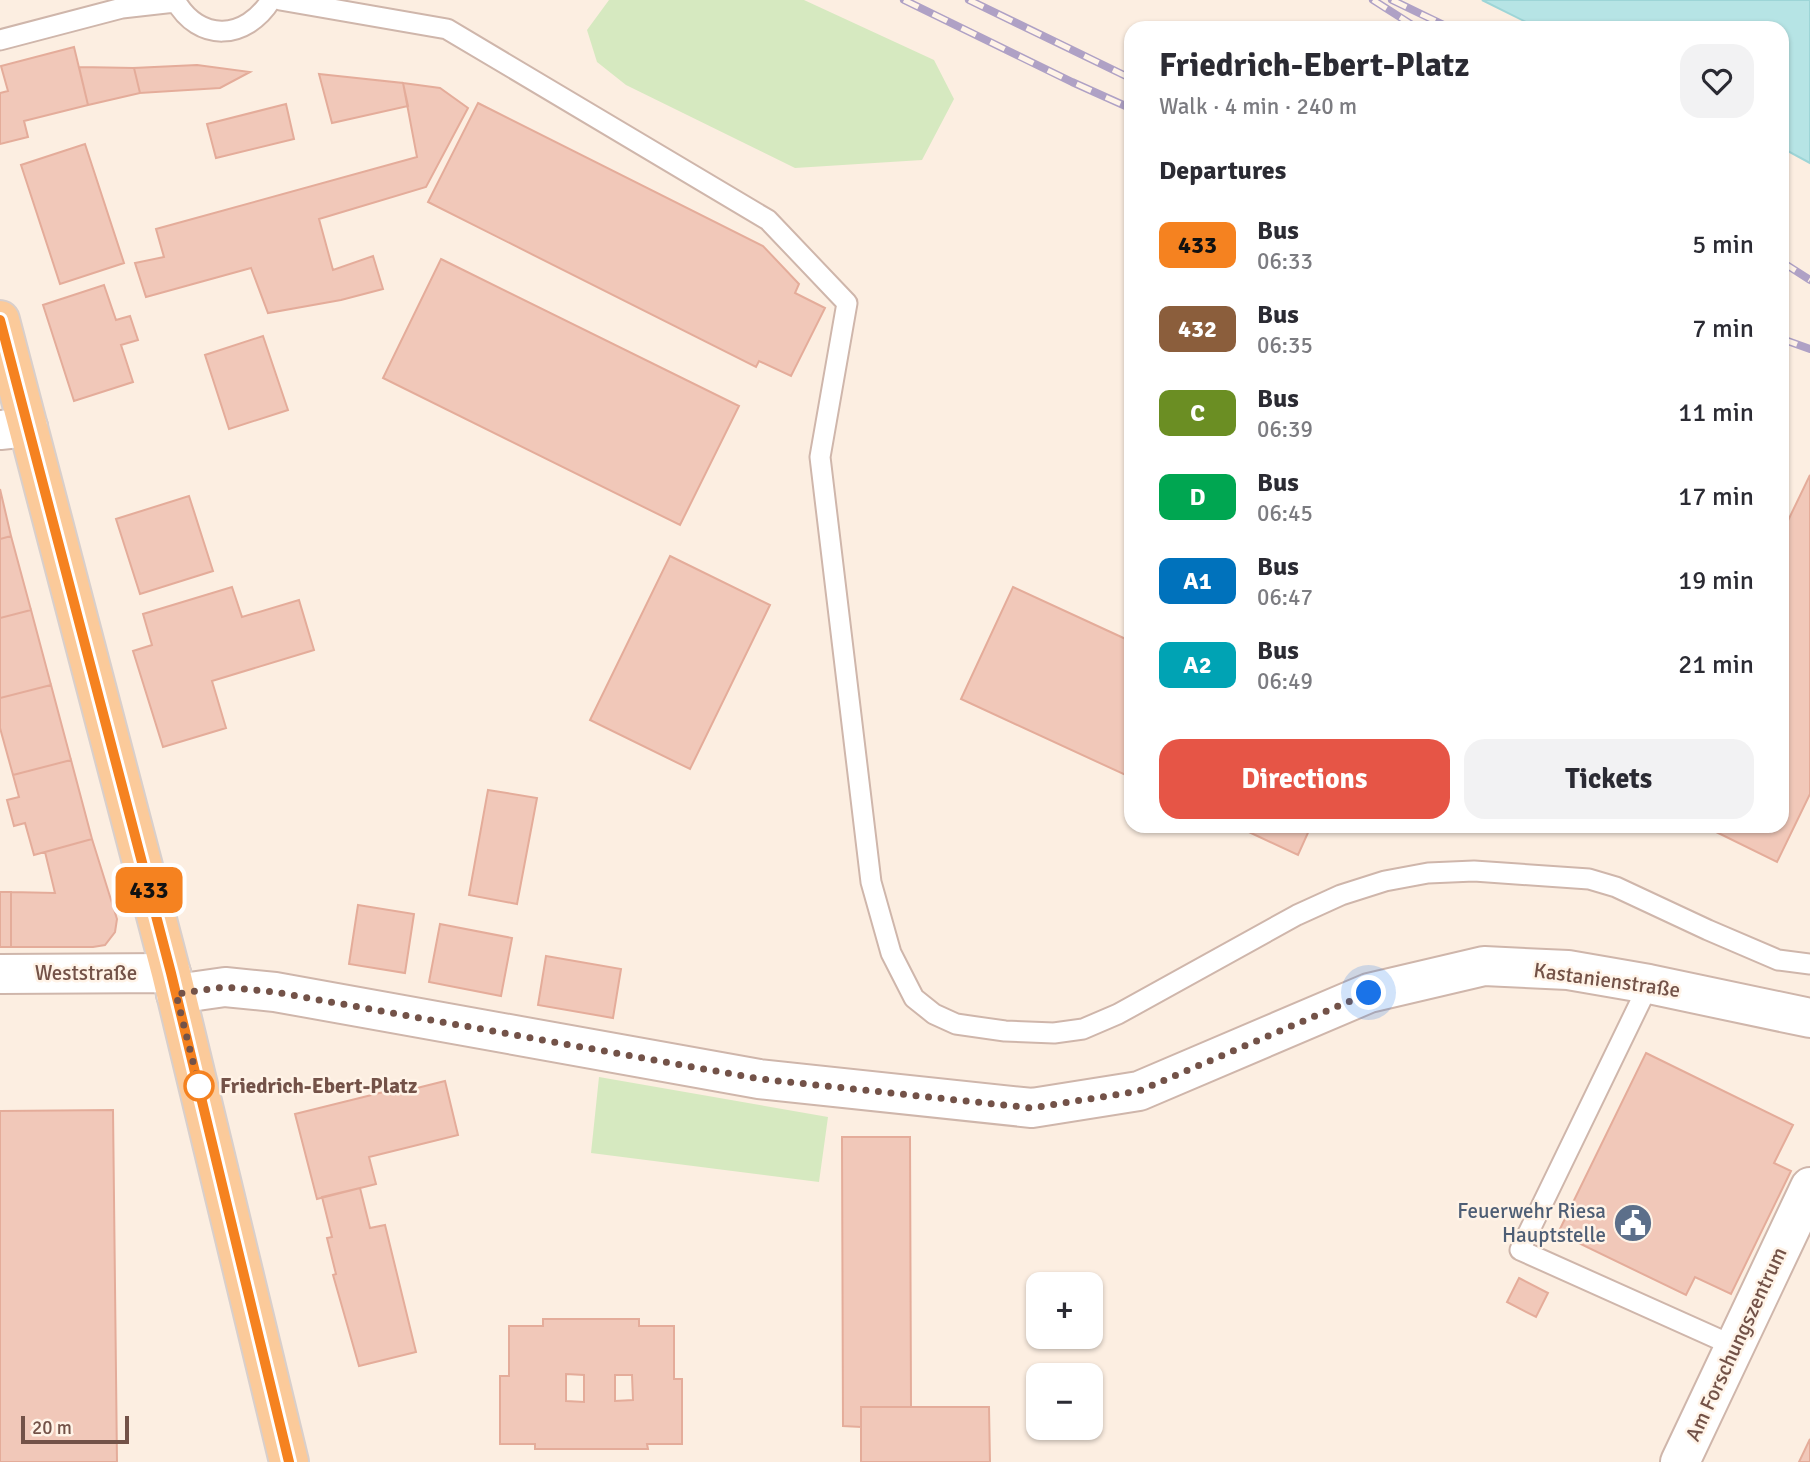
<!DOCTYPE html>
<html lang="en">
<head>
<meta charset="utf-8">
<style>
  :root { --surface:#fff; --page:#f2f2f3; --text:#2b2b33; --muted:#7c7c81; --accent:#e65546 }
  body { margin:0; font-family:Signika,sans-serif; background:var(--page); color:var(--text); height:100vh; display:flex; flex-direction:column; font-size:26px; white-space:nowrap }
  * { box-sizing:border-box; margin:0 }
  p { font-size:23px; color:var(--muted) }
  .icon { flex:none; width:38px; height:38px; fill:none; stroke:currentColor; stroke-width:2; stroke-linecap:round; stroke-linejoin:round }
  .map { position:relative; flex:1; overflow:hidden }
  .side { position:absolute; left:1124px; top:21px; width:665px; height:812px; display:flex; flex-direction:column; background:var(--surface); border-radius:21px; box-shadow:0 2px 5px #0004 }
  .side>* { flex:none }
  .badge { padding:0 14px; border-radius:10px; font-size:24px; line-height:46px }
  .controls { position:absolute; left:1026px; top:1272px; display:grid; gap:14px }
  .controls a { display:grid; place-items:center; width:77px; height:77px; border-radius:14px; background:var(--surface); box-shadow:0 2px 5px #0004; font-size:35px }
  .scale { position:absolute; left:21px; bottom:18px; width:108px; box-sizing:border-box; padding-left:7px; border:4px solid #735248; border-top:0; font-size:19px; line-height:24px; white-space:nowrap; color:#735248; -webkit-text-stroke:5px #fff3e7; paint-order:stroke }
  .you { position:absolute; width:35px; height:35px; margin:-18px; border:5px solid #fff; border-radius:50%; background:#1a73e8; box-shadow:0 0 0 10px #1a73e833 }
  .map>.badge { position:absolute; translate:-50% -50%; box-shadow:0 0 0 4px #fff }
  h2 { padding:0 35px; font-size:26px; line-height:63px }
  .round { display:grid; place-items:center; flex:none; width:74px; height:74px; border-radius:21px; background:var(--page) }
  .head { display:flex; align-items:center; justify-content:space-between; height:119px; padding:0 35px }
  h1 { font-size:33px; font-weight:800; line-height:52px }
  .button { display:flex; gap:14px; margin-top:auto; padding:14px 35px }
  .button a { flex:1; height:80px; border-radius:21px; background:var(--accent); color:#fff; font-size:28px; font-weight:800; line-height:80px; text-align:center }
  .button a+a { background:var(--page); color:var(--text) }
  ul { padding:0; list-style:none }
  li { display:flex; align-items:center; gap:21px; height:84px; padding:0 35px }
  li div { flex:1 }
  li b { display:block; font-size:26px }
  li em { font-style:normal }
  li .badge { min-width:77px; font-weight:700; text-align:center }
  .map>svg:first-child { display:block }
</style>
</head>
<body>
<div class="map">
<svg width="1810" height="1462" viewBox="0 0 1810 1462">
  <rect width="100%" height="100%" fill="#fceee1"/>
  <path fill="#d6e9c0" d="M 609,0 L 804,0 L 934,60 L 954,99 L 922,160 L 795,168 L 626,85 L 597,62 L 587,30 Z
    M 599,1077 L 828,1117 L 819,1182 L 591,1153 Z"/>
  <path fill="#b6e4e5" stroke="#9dd5d7" stroke-width="2" d="M 1482,0 L 1810,0 L 1810,163 L 1782,148 L 1782,28 L 1538,28 Z"/>
  <path fill="#f1c8b9" stroke="#e4ac9a" stroke-width="2" fill-rule="evenodd" d="M 74,47 L 88,105 L 24,121 L 28,137 L 0,144 L 0,93 L 8,91 L 1,66 Z
    M 197,65 L 250,72 L 220,88 L 140,93 L 134,68 Z
    M 79,67 L 134,68 L 140,93 L 88,105 Z
    M 319,74 L 403,83 L 408,106 L 332,123 Z
    M 403,83 L 440,88 L 468,108 L 426,187 L 319,219 L 333,270 L 373,256 L 383,289 L 341,300 L 268,313 L 251,268 L 146,297 L 135,263 L 164,257 L 156,229 L 417,157 Z
    M 478,103 L 763,246 L 799,284 L 795,293 L 825,308 L 791,376 L 759,361 L 756,367 L 428,202 Z
    M 286,104 L 294,139 L 216,158 L 207,124 Z
    M 85,144 L 124,263 L 60,284 L 21,165 Z
    M 441,259 L 739,406 L 680,525 L 383,378 Z
    M 104,285 L 116,320 L 130,316 L 138,340 L 121,345 L 133,382 L 74,401 L 43,305 Z
    M 263,336 L 288,410 L 229,429 L 205,355 Z
    M 1810,475 L 1810,794 L 1777,862 L 1704,826 L 1782,826 L 1782,533 Z
    M 0,489 L 11,536 L 0,539 Z
    M 189,496 L 213,571 L 140,594 L 116,519 Z
    M 11,536 L 31,610 L 0,618 L 0,539 Z
    M 670,556 L 770,605 L 690,769 L 590,720 Z
    M 232,587 L 242,617 L 299,600 L 314,650 L 212,681 L 226,728 L 163,747 L 133,651 L 152,645 L 143,614 Z
    M 1013,587 L 1130,641 L 1130,777 L 961,699 Z
    M 31,610 L 51,685 L 0,698 L 0,618 Z
    M 51,685 L 71,760 L 13,775 L 0,728 L 0,698 Z
    M 71,760 L 92,839 L 34,855 L 25,823 L 14,826 L 7,800 L 19,797 L 13,775 Z
    M 488,790 L 537,798 L 517,904 L 469,895 Z
    M 1236,826 L 1311,826 L 1298,855 Z
    M 92,839 L 117,919 L 115,932 L 105,945 L 93,947 L 11,947 L 11,892 L 55,893 L 45,852 Z
    M 0,892 L 11,892 L 11,947 L 0,947 Z
    M 358,905 L 414,914 L 405,973 L 349,964 Z
    M 440,924 L 512,938 L 501,996 L 429,982 Z
    M 546,956 L 621,969 L 613,1018 L 538,1005 Z
    M 1646,1053 L 1793,1125 L 1774,1163 L 1791,1171 L 1731,1294 L 1695,1277 L 1686,1295 L 1558,1233 Z
    M 445,1081 L 458,1135 L 369,1157 L 376,1184 L 317,1199 L 295,1114 L 416,1084 L 417,1088 Z
    M 113,1110 L 117,1462 L 0,1462 L 0,1111 Z
    M 842,1137 L 910,1137 L 911,1407 L 861,1407 L 861,1427 L 843,1426 Z
    M 360,1188 L 370,1228 L 385,1225 L 416,1352 L 359,1366 L 333,1275 L 336,1274 L 327,1238 L 332,1237 L 322,1197 Z
    M 1519,1278 L 1548,1293 L 1536,1317 L 1507,1302 Z
    M 543,1319 L 639,1319 L 639,1326 L 674,1326 L 674,1379 L 682,1379 L 682,1444 L 647,1444 L 648,1449 L 535,1449 L 535,1444 L 500,1444 L 500,1376 L 509,1376 L 509,1326 L 543,1326 ZM 566,1374 L 584,1375 L 584,1402 L 566,1401 ZM 615,1375 L 632,1375 L 633,1400 L 615,1401 Z
    M 861,1407 L 989,1407 L 990,1462 L 861,1462 Z
    M 1810,1439 L 1810,1462 L 1799,1462 Z"/>
  <g fill="none" stroke-linecap="round" stroke-linejoin="round">
    <g stroke="#cfb6ab" stroke-width="23">
      <path id="lane" d="M 175,0 C 199,43 246,40 271,0
        M 280,0 L 447,29 L 768,220 L 847,303 L 820,457 L 871,882 L 891,953 L 914,998 L 934,1014 L 956,1024 L 1005,1031 L 1054,1033 L 1083,1029 L 1118,1014 L 1297,915 L 1341,895 L 1385,881 L 1428,873 L 1474,871 L 1589,879 L 1616,887 L 1708,930 L 1778,960 L 1810,964
        M 0,40 L 122,8 L 175,2
        M 1649,984 L 1520,1250 L 1734,1346"/>
    </g>
    <g stroke="#cfb6ab" stroke-width="42">
      <path id="street" d="M 0,430 L 28,427
        M 0,974 L 171,973
        M 176,994 L 225,987 L 275,992 L 759,1079 L 1032,1108 L 1139,1091 L 1369,993 L 1484,966 L 1568,970 L 1649,984 L 1810,1018
        M 1680,1462 L 1810,1187"/>
    </g>
    <g stroke="#d8cfcc" stroke-width="42">
      <path id="primary" d="M 0,320 L 171,973 L 289,1462"/>
    </g>
    <use href="#lane" stroke="#fff" stroke-width="19"/>
    <use href="#street" stroke="#fff" stroke-width="38"/>
    <use href="#primary" stroke="#fbca9a" stroke-width="38"/>
    <g stroke="#afa1c5" stroke-width="8">
      <path id="rail" d="M 904,0 L 1072,82 L 1130,108
        M 969,0 L 1130,78
        M 1373,0 L 1417,28
        M 1392,0 L 1450,28
        M 1782,262 L 1810,280
        M 1782,339 L 1810,349"/>
    </g>
    <use href="#rail" stroke="#fff3e7" stroke-width="5" stroke-dasharray="16" stroke-linecap="butt"/>
  </g>
  <g fill="none" stroke-linecap="round" stroke-linejoin="round">
    <g stroke="#fff" stroke-width="16">
      <path id="line" d="M 0,320 L 171,973 L 289,1462"/>
    </g>
    <use href="#line" stroke="#f58220" stroke-width="10"/>
    <path stroke="#735248" stroke-width="7" stroke-dasharray="0 12.6" d="M 199,1086 L 176,994 L 225,987 L 275,992 L 760,1079 L 1032,1108 L 1139,1091 L 1369,993"/>
  </g>
  <defs>
    <g id="civic-disc" transform="scale(2.0125)"><circle r="9.5" fill="#5c6f8a" stroke="#fff3e7"/><path d="M-.6-6.5H3V-4.5H.6V-3L4-1V1h2V6H-6V1h2V-1L-.6-3ZM-1.2 2.5V6h2.4V2.5Z" fill="#fff"/></g>
  </defs>
  <g fill-rule="evenodd">
    <use href="#civic-disc" x="1633" y="1223"/>
  </g>
  <circle fill="#fff" stroke="#f58220" stroke-width="3.5" cx="199" cy="1086" r="14"/>
  <g text-anchor="middle" stroke-width="5" stroke-linejoin="round" paint-order="stroke">
    <g font-size="21" fill="#735248" stroke="#fff3e7">
      <text x="86" y="980">Weststraße</text>
      <text transform="translate(1607 980) rotate(8)" y="7">Kastanienstraße</text>
      <text transform="translate(1736 1344) rotate(-65)" y="7">Am Forschungszentrum</text>
    </g>
    <g font-size="21" font-weight="bold" fill="#735248" stroke="#fff3e7" text-anchor="start">
      <text x="220" y="1093">Friedrich-Ebert-Platz</text>
    </g>
    <g font-size="21" fill="#4e5e75" stroke="#fff3e7" text-anchor="end">
      <text x="1606" y="1218">Feuerwehr Riesa<tspan x="1606" dy="24">Hauptstelle</tspan></text>
    </g>
  </g>
</svg>
<div class="controls">
<a>+</a>
<a>−</a>
</div>
<div class="scale">20 m</div>
<div class="you" style="left:1369px;top:993px"></div>
<b class="badge" style="left:149px;top:890px;background:#f58220;color:#111">433</b>
<section class="side">
<div class="head"><div><h1>Friedrich-Ebert-Platz</h1><p>Walk · 4 min · 240 m</p></div><a class="round"><svg class="icon" aria-label="heart" viewBox="0 0 24 24"><path d="M12 20l-8-8c-3-5 5-10 8-4 3-6 11-1 8 4z"/></svg></a></div>
<h2>Departures</h2>
<ul>
<li><span class="badge" style="background:#f58220;color:#111">433</span><div><b>Bus</b><p>06:33</p></div><em>5 min</em></li>
<li><span class="badge" style="background:#8b5e3c;color:#fff">432</span><div><b>Bus</b><p>06:35</p></div><em>7 min</em></li>
<li><span class="badge" style="background:#6b8e23;color:#fff">C</span><div><b>Bus</b><p>06:39</p></div><em>11 min</em></li>
<li><span class="badge" style="background:#00a651;color:#fff">D</span><div><b>Bus</b><p>06:45</p></div><em>17 min</em></li>
<li><span class="badge" style="background:#0072bc;color:#fff">A1</span><div><b>Bus</b><p>06:47</p></div><em>19 min</em></li>
<li><span class="badge" style="background:#00a3b4;color:#fff">A2</span><div><b>Bus</b><p>06:49</p></div><em>21 min</em></li>
</ul>
<div class="button"><a>Directions</a><a>Tickets</a></div>
</section>
</div>
</body>
</html>
